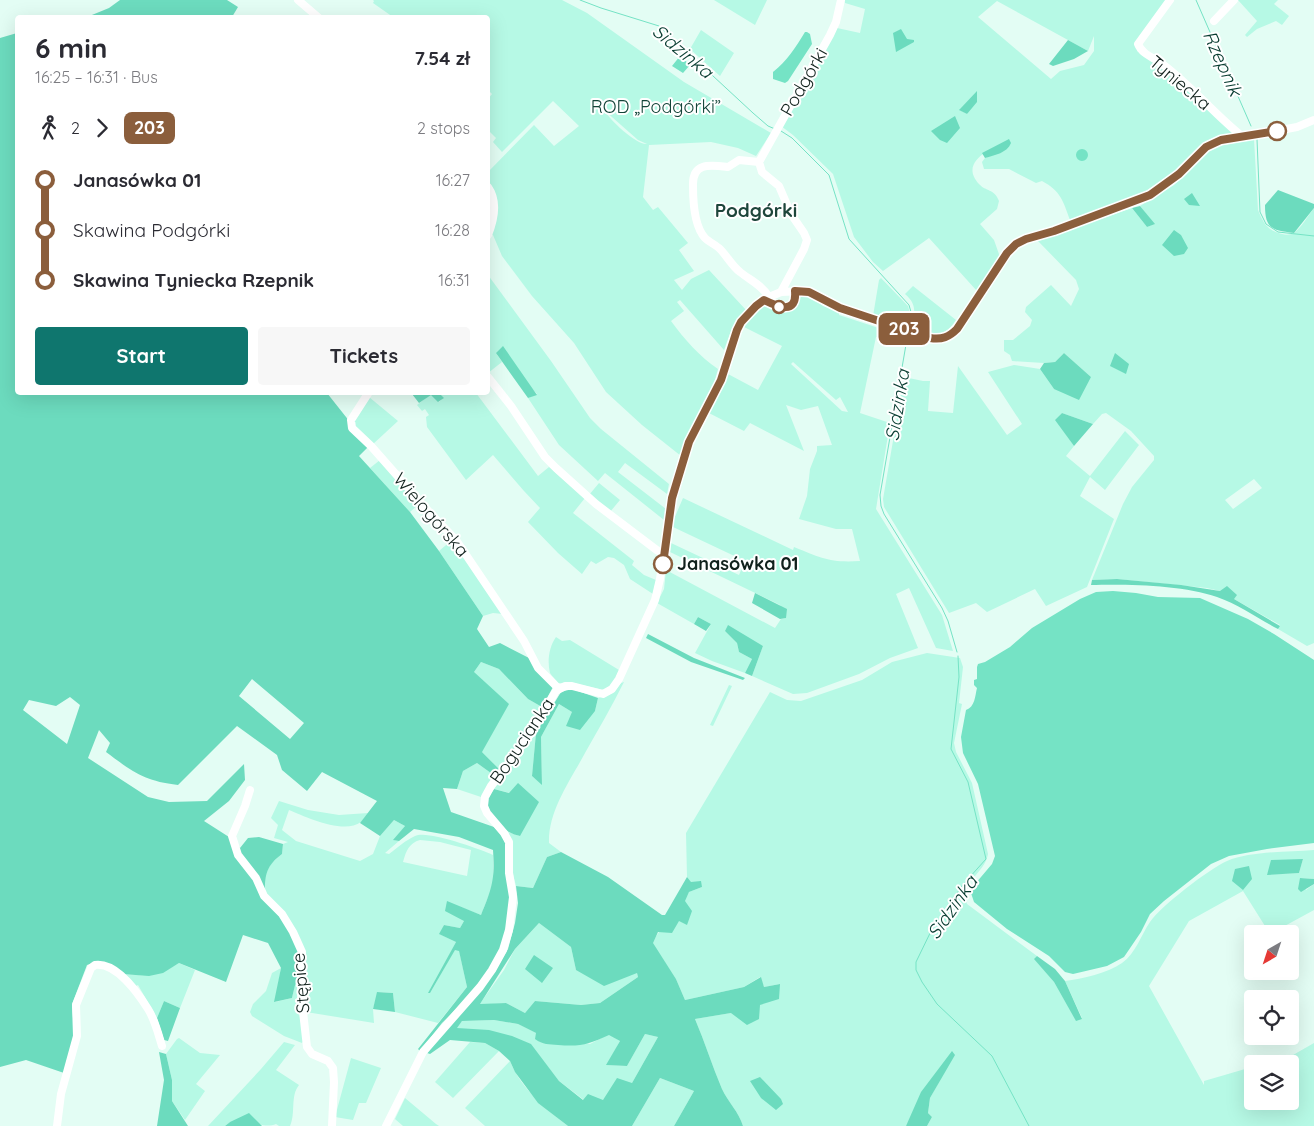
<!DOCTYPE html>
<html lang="en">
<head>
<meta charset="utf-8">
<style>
  :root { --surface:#fff; --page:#f7f7f7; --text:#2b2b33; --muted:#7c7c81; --accent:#0f766e }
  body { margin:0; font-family:Quicksand,sans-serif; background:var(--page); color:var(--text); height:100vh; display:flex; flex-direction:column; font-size:19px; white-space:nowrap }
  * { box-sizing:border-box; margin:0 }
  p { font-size:16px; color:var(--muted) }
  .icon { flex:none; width:28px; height:28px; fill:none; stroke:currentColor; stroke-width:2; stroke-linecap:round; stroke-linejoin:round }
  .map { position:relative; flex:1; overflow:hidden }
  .details { position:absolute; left:15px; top:15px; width:475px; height:380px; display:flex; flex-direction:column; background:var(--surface); border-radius:5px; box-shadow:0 5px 20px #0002 }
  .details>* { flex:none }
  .badge { padding:0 10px; border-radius:8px; font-size:18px; line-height:32px }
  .needle { width:32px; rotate:219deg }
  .tools { position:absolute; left:1244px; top:925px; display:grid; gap:10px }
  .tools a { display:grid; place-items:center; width:55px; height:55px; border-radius:5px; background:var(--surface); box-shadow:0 5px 20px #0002; font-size:25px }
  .map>.badge { position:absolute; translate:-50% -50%; box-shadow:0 0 0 2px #fff }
  .legs { display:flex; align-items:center; gap:8px; height:55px; padding:0 20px; font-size:16px }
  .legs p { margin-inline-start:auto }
  .head { display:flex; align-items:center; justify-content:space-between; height:85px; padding:0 20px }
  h1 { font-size:28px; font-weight:700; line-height:38px }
  .action { display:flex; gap:10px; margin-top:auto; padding:10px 20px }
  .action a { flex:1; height:58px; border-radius:5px; background:var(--accent); color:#fff; font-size:20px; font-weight:700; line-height:58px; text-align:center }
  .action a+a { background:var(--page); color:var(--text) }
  ul { padding:0 20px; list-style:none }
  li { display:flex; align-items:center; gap:18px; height:50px; font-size:19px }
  li i { display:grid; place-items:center; width:8px; height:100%; margin:0 6px; background:currentColor }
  li i::after { content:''; width:12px; height:12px; margin:-6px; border:4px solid; border-radius:50%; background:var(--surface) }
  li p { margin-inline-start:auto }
  li:first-child i { background:linear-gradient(#0000 50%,currentColor 0) }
  li:last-child i { background:linear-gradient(currentColor 50%,#0000 0) }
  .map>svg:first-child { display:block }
</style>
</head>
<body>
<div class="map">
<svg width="1314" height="1126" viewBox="0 0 1314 1126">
  <rect width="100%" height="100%" fill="#e3fdf4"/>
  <path fill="#b6f9e5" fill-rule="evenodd" d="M 373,0 L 562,0 L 587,13 L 684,82 L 771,133 L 756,156 L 738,148 L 711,142 L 649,145 L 643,197 L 653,210 L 658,207 L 688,243 L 679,250 L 694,271 L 674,280 L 682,290 L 691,279 L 709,270 L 746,310 L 732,328 L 724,350 L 680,300 L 677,302 L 684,311 L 671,321 C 685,340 699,356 718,369 L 713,387 L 681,456 L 642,425 L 606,392 L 574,343 L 532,296 L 502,256 L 493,235 L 491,234 L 495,220 L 488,184 L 488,172 L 534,125 L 554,146 L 579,126 L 553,101 L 502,152 L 493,142 L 496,138 L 488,130 L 488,99 L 492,94 L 488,90 L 488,18 L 393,17 L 373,3 L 374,1 ZM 604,110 L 638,140 L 647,144 C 636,145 610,120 604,110 Z
    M 714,0 L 767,0 L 755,25 Z
    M 844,0 L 1169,0 L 1137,44 L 1137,51 L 1163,67 L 1240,135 L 1220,136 L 1206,141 L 1178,169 L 1140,195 L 1070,220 C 1063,201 1061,191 1042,181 L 1036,183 L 1009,169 L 984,169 L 982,162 L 985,158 L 1004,151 L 1009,140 C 993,148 958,161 979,184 C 986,192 994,188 999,201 L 997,209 L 980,224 L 994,240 L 1000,257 L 977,291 L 929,238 L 883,271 L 873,262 L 854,237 L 833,174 L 793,135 L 781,126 L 796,103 L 837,28 L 860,33 L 865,9 L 845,3 ZM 997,1 L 1088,51 L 1094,36 L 1094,51 L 1084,65 L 1060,71 L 1051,79 L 978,17 ZM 977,92 L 967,114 L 960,110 L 960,109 Z
    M 1238,0 L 1278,0 L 1274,4 L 1289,16 L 1282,25 L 1276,21 L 1257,29 L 1247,37 L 1245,35 L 1257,21 Z
    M 701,30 L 734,53 L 720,76 L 690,49 Z
    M 1254,139 L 1258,210 C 1263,223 1268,231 1282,234 C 1286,235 1290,235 1294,233 C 1301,228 1308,216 1314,208 L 1314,643 L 1307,646 L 1278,629 L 1280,625 L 1220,591 L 1207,588 L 1117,579 L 1092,580 L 1123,504 L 1132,487 L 1154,460 L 1154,456 L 1131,431 L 1106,413 L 1102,414 L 1093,424 L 1062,413 L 1056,420 L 1074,446 L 1066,456 L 1090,476 L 1125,431 L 1139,445 L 1105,490 L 1090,477 L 1080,496 L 1114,519 L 1087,587 L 1046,606 L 1035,589 L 987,612 L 976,603 L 949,613 L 884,507 L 883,499 L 904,377 L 923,381 L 930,381 L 928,411 L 953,413 L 958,366 L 1007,435 L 1022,424 L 988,372 L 1014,365 L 1040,369 L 1054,389 L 1091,377 L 1064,353 L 1055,362 L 1044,363 L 1012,361 L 1010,355 L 1004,351 L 1004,340 L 1013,340 L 1030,326 L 1032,320 L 1025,312 L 1026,307 L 1051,285 L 1071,306 L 1079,289 L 1076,280 L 1038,241 L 1132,208 L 1147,227 L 1154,224 L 1140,206 L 1174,185 L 1206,153 L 1218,145 ZM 1254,479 L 1262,488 L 1233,509 L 1225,500 Z
    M 488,275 L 551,361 L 590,418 L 601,429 L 669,484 L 667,494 L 625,463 L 618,472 L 666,509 L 664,520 L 605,473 L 598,481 L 559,445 L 528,398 L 537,394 L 496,353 L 502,362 L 488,373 Z
    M 881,278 L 908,306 L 910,313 L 907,327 L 873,316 L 879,280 Z
    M 913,286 L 956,320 C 943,340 933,334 912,328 C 915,313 917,304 905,294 Z
    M 802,294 L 810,296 L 823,306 L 839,312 L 839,315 L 903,336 L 902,344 L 876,337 L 860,413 L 890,423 L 876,509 L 942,615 L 953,651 L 936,648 L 909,588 L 896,594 L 918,648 L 890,658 L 859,674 L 807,693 L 793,694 L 752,676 L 763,646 L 725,631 L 737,643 L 739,652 L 752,659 L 745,673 L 712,661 L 695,653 L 711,624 L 698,617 L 694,624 L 657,603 L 664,589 L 666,570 L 775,628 L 781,619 L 786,618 L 780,605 L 670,552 L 671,543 L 739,575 L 745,561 L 673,527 L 674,519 L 683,498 L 793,550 L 794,547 C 821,558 830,563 860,561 L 852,529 L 836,529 L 799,519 L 807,496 L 810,469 L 817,451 L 817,446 L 832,445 L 818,406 L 801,410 L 786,405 L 804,451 L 750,423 L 744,431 L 707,412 L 728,374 L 758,390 L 782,346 L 744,327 L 765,304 C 784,315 793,314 802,294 ZM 793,362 L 836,400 L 840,397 L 848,412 L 842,411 L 791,364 Z
    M 439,393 L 476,393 L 538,476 L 549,467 L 585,498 L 573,513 L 634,561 L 632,565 L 644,575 L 656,580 L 653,594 L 630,579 L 624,565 L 614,558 L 608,557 L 596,564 L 591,561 L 582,574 L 558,553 L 528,522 L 540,508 L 524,491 L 493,455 L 466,480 L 427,427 L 426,417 L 429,415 L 425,409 L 422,411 L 417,405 L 431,394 L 439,402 L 443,398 Z
    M 369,397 L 398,421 L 372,445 L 354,429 L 354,419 Z
    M 380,460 L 419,504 L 410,512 L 370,468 Z
    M 599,483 L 620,500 L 610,512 L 589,495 Z
    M 452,540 L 503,614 L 493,613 L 483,616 L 439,551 Z
    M 556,637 L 562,641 L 570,640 L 619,670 L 613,684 L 604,690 L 573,683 L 558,683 C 556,680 552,676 550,673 C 547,661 549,647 556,637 Z
    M 927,653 L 960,658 L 963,667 L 959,703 L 962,704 L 954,743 L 956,752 L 972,783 L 988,854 C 985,870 970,878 963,892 L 967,904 L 1037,956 L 1035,959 L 1054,982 L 1076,1020 L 1082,1018 L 1065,981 C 1082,979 1108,973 1122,963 C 1136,953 1141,935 1150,922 C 1161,906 1209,869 1227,861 C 1251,851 1288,852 1314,850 L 1314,879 L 1300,878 L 1306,890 L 1314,884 L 1314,910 L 1270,934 L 1243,891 L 1189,921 L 1149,986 L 1204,1085 L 1204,1081 L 1252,1067 L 1252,1101 L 1290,1101 L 1290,1064 L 1263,1064 L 1293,1055 L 1314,1043 L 1314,1126 L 927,1126 L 932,1117 L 928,1113 L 930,1098 L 941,1078 L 906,1126 L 743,1126 C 739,1112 728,1102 722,1089 C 712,1066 705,1042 695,1019 L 731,1013 L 760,1005 L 780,984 L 764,987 L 760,977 L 744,987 L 685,1000 L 676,979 L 652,943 C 662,924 680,912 689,892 L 702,887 L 691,883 L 687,877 L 686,833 L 770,692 L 787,700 L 801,701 L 862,680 L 892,662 ZM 1303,859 L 1299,873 L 1267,874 Z
    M 481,662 L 499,669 L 528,699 L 542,707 L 526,734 L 500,770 L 482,752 L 474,672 Z
    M 624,682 C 612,706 598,730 585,753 C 570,781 548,811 549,843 L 561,852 L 547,857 L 533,888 L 516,886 L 511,866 L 511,844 L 508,832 L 520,836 L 510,793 L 494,789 L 536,733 L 532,776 L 542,784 L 541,737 L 559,704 L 572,712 L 595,711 L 598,698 L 613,693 L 621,683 Z
    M 729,685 L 732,686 L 713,726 L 710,725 Z
    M 477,763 L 495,776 L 481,797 L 457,789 L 463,771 Z
    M 279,801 L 308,810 L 339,815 L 368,813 C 366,815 363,820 361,822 C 344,835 306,817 289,810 L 282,830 L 296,841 L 360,861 L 373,854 L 380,836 L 394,820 L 405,826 L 394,840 L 399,841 L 385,853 L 389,854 C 397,848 406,840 415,836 C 428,830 479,849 493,855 L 493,885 L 481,915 L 447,902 L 464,921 L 460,928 L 444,925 L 440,934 L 456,942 L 430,993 L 455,949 L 459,950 L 467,987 L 438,1023 L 395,1012 L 393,993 L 378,992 L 373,1009 L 374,1023 L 306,1012 C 305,1000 307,966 303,957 C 288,925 238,885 282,854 L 283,844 L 288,842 L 274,838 L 278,825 L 271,818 ZM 420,840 L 440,842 L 471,850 L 467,876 L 403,862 C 406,851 409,843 420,840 Z
    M 539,923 L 571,947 L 576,970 L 637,973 L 638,977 L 600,1003 L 581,1005 L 535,1001 L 525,1013 L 506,1003 L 479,1005 L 504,970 L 515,949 Z
    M 179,963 L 195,970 L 180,1008 L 164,1001 L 157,1018 L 138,985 L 134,987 L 122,974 C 148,976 156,977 179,963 Z
    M 281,968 L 275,1002 L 292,998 L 297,975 L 301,979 L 304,1040 L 302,1043 L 284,1036 L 252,1016 L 250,1012 L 253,1004 L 266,991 L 272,973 Z
    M 494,1020 L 518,1024 L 536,1033 L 590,1044 L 609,1034 L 620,1041 L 607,1065 L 627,1066 L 645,1034 L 658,1037 L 632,1083 L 603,1100 L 584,1100 L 559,1081 L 530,1044 L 456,1028 L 462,1021 Z
    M 179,1038 L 200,1053 L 220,1055 L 196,1084 L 205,1091 L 185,1120 L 172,1101 L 172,1080 L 166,1054 L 177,1039 Z
    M 284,1042 L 295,1045 L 276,1070 L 299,1085 C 290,1096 296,1113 290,1126 L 279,1126 L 276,1124 C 271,1126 264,1126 259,1124 L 230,1122 L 225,1126 L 208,1126 L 261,1069 Z
    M 470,1042 L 485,1043 L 499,1051 L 453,1098 L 435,1082 Z
    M 351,1058 L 381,1068 L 366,1103 L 359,1103 L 353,1120 L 335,1117 Z
    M 510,1061 C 522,1090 544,1107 568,1126 L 485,1126 L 465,1108 Z
    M 660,1078 L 694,1091 L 674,1126 L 632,1126 Z
    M 405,1098 L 436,1124 L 439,1126 L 403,1126 L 395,1119 Z"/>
  <path fill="#6cdbbe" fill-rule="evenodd" d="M 120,0 L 227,0 L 238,7 L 232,17 L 87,17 L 109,8 Z
    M 901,29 L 907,39 L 914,40 L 914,42 L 896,52 L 893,33 Z
    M 17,33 L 18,392 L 327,393 L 369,446 L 359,456 L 410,512 L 439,551 L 483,616 L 477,629 L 489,647 L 500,643 L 529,658 L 536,670 L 553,687 L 542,707 L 528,699 L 499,669 L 481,662 L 474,672 L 509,704 L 482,752 L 500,770 L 495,776 L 477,763 L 463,771 L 457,789 L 443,788 L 451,812 L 494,827 L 502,836 L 506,845 L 505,867 L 511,902 L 502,947 L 478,987 L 442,1023 L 420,1051 L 418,1049 L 467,987 L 459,951 L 455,950 L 430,993 L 428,993 L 456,942 L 439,934 L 444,925 L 460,928 L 464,921 L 445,911 L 447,901 L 481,915 C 492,888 495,880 493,850 L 459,837 L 414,829 L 399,841 L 393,840 L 405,826 L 394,820 L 380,836 L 360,823 L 377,801 L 322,772 L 307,791 L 282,770 L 277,755 L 237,726 L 178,785 C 144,781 133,772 106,752 L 110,743 L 99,730 L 88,758 L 148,797 L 169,802 L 207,801 L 244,764 L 245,780 L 229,801 L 204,821 L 229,837 L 240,848 L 248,838 L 259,837 L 283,844 L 282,854 C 263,868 265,879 265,901 C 279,915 294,932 298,952 C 301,967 295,984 292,998 L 274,1002 L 281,968 L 268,943 L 243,935 L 226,982 L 179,963 L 163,973 L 149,976 L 122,974 L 100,961 L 87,965 L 72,1004 L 73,1018 L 77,1036 L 64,1073 L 26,1060 L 0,1067 L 0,38 ZM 252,679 L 304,723 L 290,739 L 239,696 ZM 70,697 L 80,705 L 67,744 L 23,710 L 29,700 L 56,706 Z
    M 1068,40 L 1088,51 L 1074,59 L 1053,66 L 1049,64 Z
    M 977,91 L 977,102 L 967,114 L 959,110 Z
    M 955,116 L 960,128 L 947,143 L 940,140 L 931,131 Z
    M 1009,139 L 1011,143 C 1007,153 995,155 985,158 L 982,153 Z
    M 1278,190 L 1314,204 L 1314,208 L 1294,233 C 1272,230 1265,229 1265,205 Z
    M 1192,193 L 1200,206 L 1189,205 L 1184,199 Z
    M 1140,206 L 1155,224 L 1147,227 L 1132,208 Z
    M 1174,230 L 1181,235 L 1188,248 L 1184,254 L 1174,256 L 1162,245 Z
    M 503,346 L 537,395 L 528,398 L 496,353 Z
    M 1064,353 L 1091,377 L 1079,400 L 1054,389 L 1040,369 L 1044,363 L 1055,362 Z
    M 1115,353 L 1129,364 L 1126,374 L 1110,366 Z
    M 413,393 L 439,393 L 444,398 L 438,402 L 431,395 L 419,403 L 412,394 Z
    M 1062,413 L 1093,424 L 1074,446 L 1055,420 Z
    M 1117,579 L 1181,585 L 1220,591 L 1227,586 L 1237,595 L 1234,599 L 1280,626 L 1278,629 C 1258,619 1238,604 1217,597 C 1183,585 1128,584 1091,585 L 1092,580 Z
    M 755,593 L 787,609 L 786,618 L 780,619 L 752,603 Z
    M 698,617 L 711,624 L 706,631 L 694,624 Z
    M 728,625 L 763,646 L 752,676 L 745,673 L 752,659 L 739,652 L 737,643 L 725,631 Z
    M 648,634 L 694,658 L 745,678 L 743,680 L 691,662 L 646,638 Z
    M 572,689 L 598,698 L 595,711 L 580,730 L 566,726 L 572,712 L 559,704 L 541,737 L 542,785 L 532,776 L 536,733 L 561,692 Z
    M 518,783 L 539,802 L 520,836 C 517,835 512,834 509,832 C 502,829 487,811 487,804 C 487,798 491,794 494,789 L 509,793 Z
    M 561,852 L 608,877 L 662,915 L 665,915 L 687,877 L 691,882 L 701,881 L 702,887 L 689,892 L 685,901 L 692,911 L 687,925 L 679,921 L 672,933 L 658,932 L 653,943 L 676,979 L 685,1000 L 744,987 L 761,977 L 764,987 L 780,984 L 779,999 L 760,1005 L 759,1019 L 747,1025 L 731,1013 L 695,1019 C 705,1042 712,1066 722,1089 C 728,1102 739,1112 743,1126 L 674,1126 L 694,1091 L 660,1078 L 632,1126 L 568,1126 L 538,1103 L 515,1072 L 510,1061 L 499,1051 L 485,1043 L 450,1040 L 430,1054 L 427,1053 L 495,971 L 508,949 L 515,923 L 518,903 L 516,886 L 533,888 L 547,857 ZM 539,923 L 571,947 L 576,970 L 604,986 L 637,973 L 638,977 L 600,1003 L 581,1005 L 535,1001 L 525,1013 L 506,1003 L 480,1004 L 515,949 ZM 494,1020 L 518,1024 L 536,1033 L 535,1039 C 543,1045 549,1044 558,1045 C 581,1047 589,1044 609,1035 L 620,1041 L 606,1065 L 627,1066 L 645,1034 L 658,1037 L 632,1083 L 617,1078 L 603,1100 L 588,1094 L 583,1100 L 559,1081 L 531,1044 L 512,1036 L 489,1030 L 457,1028 L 462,1021 Z
    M 1303,859 L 1299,873 L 1267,875 L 1271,860 Z
    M 1249,866 L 1252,879 L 1243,890 L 1232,881 L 1235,869 Z
    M 1300,878 L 1314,879 L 1314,884 L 1301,892 L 1298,889 Z
    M 534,955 L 553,968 L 542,983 L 525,969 Z
    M 1037,956 L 1055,969 L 1065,981 L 1082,1019 L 1076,1021 L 1054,982 L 1034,959 Z
    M 377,992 L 393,993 L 395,1012 L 373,1009 Z
    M 164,1001 L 180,1008 L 168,1041 L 164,1040 L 157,1018 Z
    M 952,1051 L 955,1055 L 930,1098 L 928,1113 L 932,1117 L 927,1126 L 906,1126 L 921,1092 Z
    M 159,1052 L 166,1054 L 172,1080 L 172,1101 L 188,1126 L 157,1126 L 164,1080 Z
    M 760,1077 L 781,1099 L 783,1104 L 776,1110 L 761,1098 L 750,1081 Z
    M 249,1113 L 262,1126 L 225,1126 L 230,1122 Z"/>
  <path fill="#75e3c5" d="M 805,32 L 807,32 L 810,34 L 812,44 L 788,81 L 785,83 L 773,79 L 773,72 C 787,61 796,47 805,32 Z
    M 680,56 L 690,65 L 683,73 L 672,66 Z
    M1076 155a6 6 0 1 1 12 0a6 6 0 1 1-12 0Z
    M 1113,591 L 1136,593 L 1158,597 L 1200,598 L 1248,619 L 1274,634 L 1314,660 L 1314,843 L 1267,849 L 1229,856 L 1211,864 L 1164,901 L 1150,914 L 1141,932 L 1124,957 L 1107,966 L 1073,974 L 1065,972 L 1049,956 L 1007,929 L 974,902 L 970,890 L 992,864 L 995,856 L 978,784 L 963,753 L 961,737 L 966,710 C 975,707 975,696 977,688 L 974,685 L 974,680 L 977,679 L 977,667 L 978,664 L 985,662 L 1010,647 L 1032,628 L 1080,599 L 1096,592 Z"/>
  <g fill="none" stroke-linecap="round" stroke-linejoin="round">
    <path stroke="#75e3c5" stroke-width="1" d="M 580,0 L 601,8 L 659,26 L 753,113 L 768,126 L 775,129
      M 1196,0 L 1251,126
      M 781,131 L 792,138 L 829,175 L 849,239 L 909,305 L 911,312 L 909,327
      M 1257,139 L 1260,212 L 1266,224 L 1278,232 L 1314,236
      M 908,333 L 880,495 L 881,506 L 884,514 L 942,608 L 948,621 L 957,652
      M 958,656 L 959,677 L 951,749 L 968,782 L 986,859 L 960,888 L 951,905 L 934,925 L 916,962 L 916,970 L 922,982 L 937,1004 L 992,1056 L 1029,1126"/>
    <path stroke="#fff" stroke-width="8" d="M 298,0 L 319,18
      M 1170,0 L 1138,44 C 1142,54 1152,57 1161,63 C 1191,85 1214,114 1243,137
      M 1214,21 L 1234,0
      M 759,162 L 830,35 L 836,22 L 841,0
      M 488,187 C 498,201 494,220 488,235
      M 769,297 C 762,285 750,280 740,272 C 732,266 727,256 720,249 C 716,245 709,242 705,238 C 694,226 693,202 693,186 C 692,162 710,165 728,167 L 739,160 L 759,162 L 762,172 L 779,186 L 791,214 L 804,233 L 807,240 L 804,249 L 781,292
      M 488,377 L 511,406 L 545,457 L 556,468 L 596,504 L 658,551 L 664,553
      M 369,392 L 351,420 L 352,428 L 371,446 L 431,514 L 456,540 L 524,641 L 538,668 L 559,689
      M 250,790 L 245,806 L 232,836 L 238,855 L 256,878 L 264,896 L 282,914 L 293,932 L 302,952 L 301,994 L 307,1047 L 312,1054 L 328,1061 L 333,1068 L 334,1082 L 332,1126
      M 57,1126 L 61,1094 L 77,1036 L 76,1005 L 91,968 L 95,965 C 116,962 138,993 148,1009 C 155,1020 158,1033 162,1046
      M 386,1126 L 423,1052 L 480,987 L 492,970 L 503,950 L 509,930 L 513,897 L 509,873 L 509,842 L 504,833 L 487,813 L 484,806 L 485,797 L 491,786 L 529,736 L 556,691 L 565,686 L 572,686 L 603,694 L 612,689 L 619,679 L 655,600 L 660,579 L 672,498 L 683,459 L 689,442 L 721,380 L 732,342 L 741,322 L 756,306 L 769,297 L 781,292 L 803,291 L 814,294 L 840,308 L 925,336 C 938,340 947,339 957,329 L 1007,253 L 1021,241 L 1054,231 L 1150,195 L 1179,174 L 1200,153 L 1212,143 L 1297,127 L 1314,120"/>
  </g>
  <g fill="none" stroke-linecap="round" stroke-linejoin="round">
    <g stroke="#fff" stroke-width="11">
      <path id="line-1" d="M 663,564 L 672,498 L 689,442 L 721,380 L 737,330 L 741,322 L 756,306 L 764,300 C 778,307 797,315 795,291 L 809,292 L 840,308 L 930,338 C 942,340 949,337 957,329 L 1007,253 L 1016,244 L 1026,239 L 1054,231 L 1150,195 L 1179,174 L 1206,147 L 1221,140 L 1277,131"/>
    </g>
    <use href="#line-1" stroke="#8b5e3c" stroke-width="8"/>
  </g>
  <g fill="#fff" stroke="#8b5e3c" stroke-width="2.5">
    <circle cx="1277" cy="131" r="9"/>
    <circle cx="779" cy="307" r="6"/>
    <circle cx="663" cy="564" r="9"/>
  </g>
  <g text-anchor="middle" stroke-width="4" stroke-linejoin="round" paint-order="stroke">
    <g font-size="18" fill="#10211c" stroke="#fff">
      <text transform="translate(804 82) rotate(-60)" y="6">Podgórki</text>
      <text transform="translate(1180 83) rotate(40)" y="6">Tyniecka</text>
      <text transform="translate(431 515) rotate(49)" y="6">Wielogórska</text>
      <text transform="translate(522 741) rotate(-56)" y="6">Bogucianka</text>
      <text transform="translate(301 983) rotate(-95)" y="6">Stępice</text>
    </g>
    <g font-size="18" fill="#124438" stroke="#fff">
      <text x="656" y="113">ROD „Podgórki”</text>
    </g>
    <g font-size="18" font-weight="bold" fill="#10211c" stroke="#fff" text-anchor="start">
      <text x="677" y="570">Janasówka 01</text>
    </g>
    <g font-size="19" font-style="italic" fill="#073c30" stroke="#fff">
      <text transform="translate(683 51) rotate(40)" y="7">Sidzinka</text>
      <text transform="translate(1223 63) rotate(66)" y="7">Rzepnik</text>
      <text transform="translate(897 405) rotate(-81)" y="7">Sidzinka</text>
      <text transform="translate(952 907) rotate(-55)" y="7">Sidzinka</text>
    </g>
    <g font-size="19" font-weight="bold" fill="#1e463b" stroke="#fff">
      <text x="756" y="217">Podgórki</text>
    </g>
  </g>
</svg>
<div class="tools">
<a><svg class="needle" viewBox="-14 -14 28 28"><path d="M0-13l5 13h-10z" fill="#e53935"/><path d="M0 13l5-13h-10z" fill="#7c7c81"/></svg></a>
<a><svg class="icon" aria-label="locate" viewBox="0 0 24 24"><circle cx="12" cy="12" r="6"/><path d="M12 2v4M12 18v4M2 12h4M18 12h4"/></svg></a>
<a><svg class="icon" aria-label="layers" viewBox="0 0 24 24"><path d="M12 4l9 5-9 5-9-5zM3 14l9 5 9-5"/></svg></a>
</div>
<b class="badge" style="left:904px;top:329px;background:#8b5e3c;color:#fff">203</b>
<section class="details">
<div class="head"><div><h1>6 min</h1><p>16:25 – 16:31 · Bus</p></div><b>7.54 zł</b></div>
<div class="legs"><svg class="icon" aria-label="walk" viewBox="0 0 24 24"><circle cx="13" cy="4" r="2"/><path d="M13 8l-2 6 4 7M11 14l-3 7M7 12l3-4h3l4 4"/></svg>2<svg class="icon" aria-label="forward" viewBox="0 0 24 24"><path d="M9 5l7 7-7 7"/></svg><b class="badge" style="background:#8b5e3c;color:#fff">203</b><p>2 stops</p></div>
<ul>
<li><i style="color:#8b5e3c"></i><b>Janasówka 01</b><p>16:27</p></li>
<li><i style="color:#8b5e3c"></i><span>Skawina Podgórki</span><p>16:28</p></li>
<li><i style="color:#8b5e3c"></i><b>Skawina Tyniecka Rzepnik</b><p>16:31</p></li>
</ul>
<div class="action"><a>Start</a><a>Tickets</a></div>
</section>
</div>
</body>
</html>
